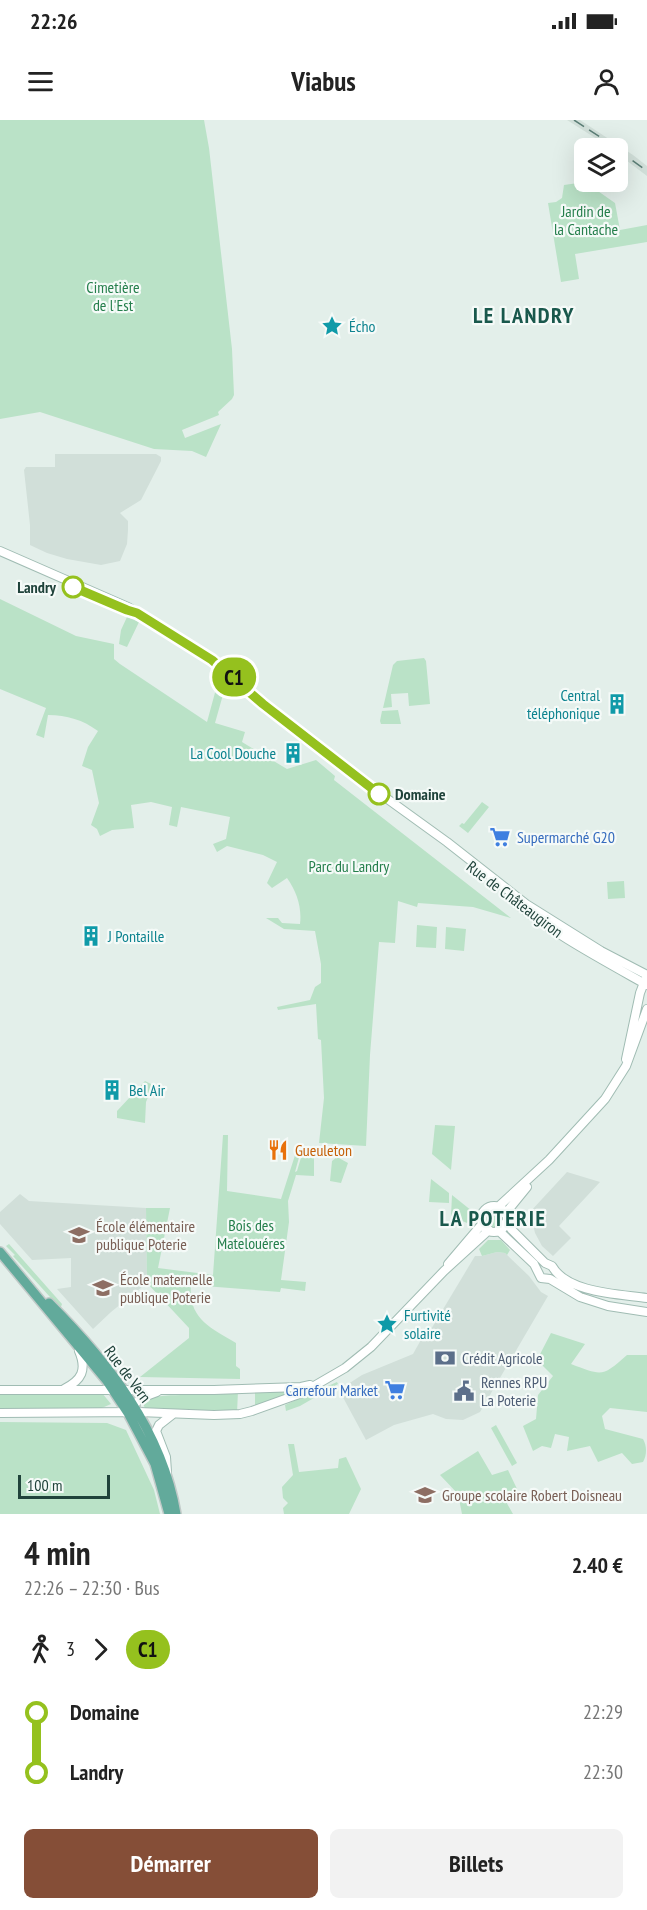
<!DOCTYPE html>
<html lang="fr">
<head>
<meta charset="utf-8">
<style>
  :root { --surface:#fff; --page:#f2f2f2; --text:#222; --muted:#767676; --accent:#854e37 }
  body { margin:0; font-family:"PT Sans Narrow",sans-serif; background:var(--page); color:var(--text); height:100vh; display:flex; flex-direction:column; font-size:22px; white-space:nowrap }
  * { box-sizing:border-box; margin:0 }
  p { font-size:20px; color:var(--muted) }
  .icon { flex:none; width:33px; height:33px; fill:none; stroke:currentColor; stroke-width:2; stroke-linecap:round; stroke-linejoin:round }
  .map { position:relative; height:1394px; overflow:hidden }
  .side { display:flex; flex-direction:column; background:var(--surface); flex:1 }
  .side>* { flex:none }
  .badge { padding:0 12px; border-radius:20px; font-size:21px; line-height:39px }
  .fabs { position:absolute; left:574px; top:18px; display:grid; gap:12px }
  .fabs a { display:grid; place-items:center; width:54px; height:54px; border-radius:9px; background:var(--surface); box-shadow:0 6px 24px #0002; font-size:30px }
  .scale { position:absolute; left:18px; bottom:15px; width:92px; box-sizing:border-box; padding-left:6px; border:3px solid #20433b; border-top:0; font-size:16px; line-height:21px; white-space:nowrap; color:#20433b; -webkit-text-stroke:4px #f5faf8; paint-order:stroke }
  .map>.badge { position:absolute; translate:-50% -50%; box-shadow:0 0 0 3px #fff }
  .legs { display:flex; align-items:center; gap:9px; height:66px; padding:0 24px; font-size:20px }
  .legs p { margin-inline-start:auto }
  .head { display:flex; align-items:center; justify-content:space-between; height:102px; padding:0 24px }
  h1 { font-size:33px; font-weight:600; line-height:45px }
  .button { display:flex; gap:12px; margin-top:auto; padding:12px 24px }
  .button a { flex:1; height:69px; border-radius:9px; background:var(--accent); color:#fff; font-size:24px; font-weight:600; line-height:69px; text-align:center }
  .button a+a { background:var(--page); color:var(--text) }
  ul { padding:0 24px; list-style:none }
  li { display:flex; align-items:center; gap:21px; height:60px; font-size:22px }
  li i { display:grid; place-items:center; width:9px; height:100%; margin:0 8px; background:currentColor }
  li i::after { content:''; width:15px; height:15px; margin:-8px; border:4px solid; border-radius:50%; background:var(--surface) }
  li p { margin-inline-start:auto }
  li:first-child i { background:linear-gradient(#0000 50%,currentColor 0) }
  li:last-child i { background:linear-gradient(currentColor 50%,#0000 0) }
  .status { display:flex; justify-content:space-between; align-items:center; height:42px; padding:0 30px; background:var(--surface); direction:ltr }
  .status svg { height:16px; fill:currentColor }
  header { display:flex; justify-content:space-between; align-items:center; height:78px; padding:0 24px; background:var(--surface); font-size:27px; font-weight:600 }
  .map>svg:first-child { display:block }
</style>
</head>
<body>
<div class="status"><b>22:26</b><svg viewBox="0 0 49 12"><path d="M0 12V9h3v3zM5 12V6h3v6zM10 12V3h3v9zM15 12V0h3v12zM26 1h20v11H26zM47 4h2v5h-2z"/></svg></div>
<header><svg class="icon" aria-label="menu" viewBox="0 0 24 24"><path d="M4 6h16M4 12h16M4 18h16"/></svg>Viabus<svg class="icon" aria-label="person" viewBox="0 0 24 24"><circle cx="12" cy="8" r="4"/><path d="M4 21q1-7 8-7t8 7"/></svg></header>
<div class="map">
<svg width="647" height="1394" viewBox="0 0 647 1394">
  <rect width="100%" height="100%" fill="#e3efea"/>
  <path fill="#d1dfd9" d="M 567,0 L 580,0 L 633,35 L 647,46 L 647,56 L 618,34 L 618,28 L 611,28 Z
    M 55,334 L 156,334 L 161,337 L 161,341 L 141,380 L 120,393 L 128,401 L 128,410 L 127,424 L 120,441 L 101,445 L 67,439 L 47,433 L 30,425 L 30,405 L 24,350 L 26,347 L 55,347 Z
    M 567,1052 L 600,1062 L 559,1106 L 571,1118 L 553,1136 L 542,1126 L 535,1113 L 530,1092 Z
    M 20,1074 L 29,1081 L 146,1088 L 147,1163 L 111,1192 L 93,1209 L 57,1169 L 71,1167 L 71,1138 L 32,1140 L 0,1104 L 0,1092 Z
    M 497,1132 L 505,1133 L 529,1156 L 541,1172 L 548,1176 L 480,1292 L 463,1300 L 446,1299 L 433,1294 L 394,1305 L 366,1320 L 339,1270 L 362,1255 L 413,1234 L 422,1218 L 430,1211 L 475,1136 L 482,1136 Z"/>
  <path fill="#bae2c7" d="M 0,0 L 204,0 L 209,28 L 232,229 L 234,275 L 232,279 L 218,292 L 219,295 L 182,310 L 185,318 L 221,304 L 206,337 L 192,331 L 154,329 L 40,292 L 0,299 Z
    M 585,62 L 615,83 L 620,110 L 647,105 L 647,122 L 575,134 L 579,159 L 561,162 L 548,83 L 556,82 L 562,78 L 564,65 Z
    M 0,479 L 76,516 L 114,524 L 114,539 L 120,544 L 207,602 L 219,558 L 226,564 L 215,603 L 245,612 L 242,622 L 287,649 L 316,640 L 335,656 L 334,660 L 511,798 L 473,787 L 418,783 L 417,787 L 398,781 L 395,823 L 379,822 L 370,935 L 366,1026 L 319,1023 L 324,978 L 321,920 L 318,919 L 316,884 L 278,890 L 277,887 L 310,880 L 315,867 L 321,863 L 321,844 L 315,811 L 284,809 L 266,798 L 278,798 L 282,803 L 300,804 C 302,788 297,772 287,758 L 272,768 L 267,763 L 277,742 L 263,735 L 227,726 L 217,732 L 213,724 L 226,719 L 230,697 L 181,687 L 177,707 L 169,705 L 172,687 L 151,682 L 131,685 L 134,708 L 112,710 L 100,716 L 97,709 L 91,705 L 99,683 L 92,650 L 82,646 L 88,627 L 98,611 C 83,600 67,595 48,595 L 44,618 L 36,615 L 46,588 L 0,569 Z
    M 127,497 L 139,502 L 127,527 L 119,524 L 121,510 Z
    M 424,538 L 426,541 L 430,584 L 409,586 L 408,573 L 391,574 L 392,587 L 383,588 L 393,545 L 397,541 Z
    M 398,590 L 401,604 L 381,604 L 380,601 L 382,591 Z
    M 482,682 L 489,687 L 468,713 L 459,706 L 462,703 L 464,704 Z
    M 624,761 L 625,778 L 608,779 L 607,762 Z
    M 417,805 L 437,807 L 436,828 L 416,827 Z
    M 446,807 L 466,809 L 464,831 L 445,829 Z
    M 145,961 L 153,965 L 146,982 L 145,1003 L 117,998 L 117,991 Z
    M 435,1005 L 455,1006 L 451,1050 L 432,1034 Z
    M 223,1015 L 228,1015 L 227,1071 L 281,1079 L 297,1029 L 301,1030 L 295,1052 L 297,1051 L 303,1031 L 314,1033 L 314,1056 L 296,1055 L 288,1081 L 289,1102 L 281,1160 L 306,1162 L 305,1171 L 281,1168 L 280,1172 L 191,1165 C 188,1198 210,1208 236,1223 L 236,1246 L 240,1249 L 240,1259 L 140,1257 L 189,1218 L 189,1208 L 147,1163 L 146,1088 L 170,1088 L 158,1148 L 213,1155 Z
    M 337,1037 L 348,1043 L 341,1063 L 330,1061 L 332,1041 Z
    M 431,1059 L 449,1073 L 449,1083 L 429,1082 Z
    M 452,1075 L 472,1091 L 471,1099 L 467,1103 L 451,1096 Z
    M485 1099a9 9 0 1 1 18 0a9 9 0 1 1-18 0Z
    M 488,1120 L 501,1120 L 510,1130 L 507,1135 L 505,1133 L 497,1132 L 482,1136 L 479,1129 Z
    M 9,1124 L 62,1184 L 61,1187 L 59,1187 L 13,1136 L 15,1135 L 6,1126 Z
    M 551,1213 L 585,1224 L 571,1244 C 603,1256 602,1257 627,1235 L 647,1235 L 647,1292 L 610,1288 L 602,1296 L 605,1309 L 643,1319 C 647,1326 647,1335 643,1342 L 632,1344 L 622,1333 L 598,1342 L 590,1326 L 567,1331 L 569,1317 L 555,1314 L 551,1328 L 542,1326 L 533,1331 L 523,1306 L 536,1299 L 538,1275 L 553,1256 L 537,1240 Z
    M 337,1262 L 338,1264 L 300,1286 L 286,1291 L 285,1285 Z
    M 0,1271 L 102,1273 L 111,1284 L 95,1291 L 0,1290 Z
    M 224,1271 L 238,1271 L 237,1293 L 174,1292 L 145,1288 L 142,1282 C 162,1270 199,1279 224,1271 Z
    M 255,1271 L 295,1271 L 255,1288 Z
    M 0,1302 L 107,1303 L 126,1310 L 154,1370 L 160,1394 L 0,1394 Z
    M 496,1305 L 517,1343 L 512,1346 L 491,1308 Z
    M 288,1324 L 294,1324 L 299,1352 L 338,1348 L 339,1339 L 346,1337 L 361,1369 L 349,1394 L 284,1394 L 283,1388 L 288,1383 L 283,1378 L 282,1367 L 293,1355 Z
    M 478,1331 L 492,1355 L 508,1350 L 518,1371 L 505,1380 L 513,1394 L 462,1394 L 458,1374 L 440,1355 Z"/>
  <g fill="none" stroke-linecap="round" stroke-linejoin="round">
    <g stroke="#a0bcb3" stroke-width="10">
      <path id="secondary" d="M 0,431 L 128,487 L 193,527 L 238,561 L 263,584 L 335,641 L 447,722 L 526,784 L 601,831 L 647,855
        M 508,777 C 550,812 599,838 647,865
        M 626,939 L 640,873 L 645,860
        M481 1099a13 13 0 1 1 26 0a13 13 0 1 1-26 0Z
        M 498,1087 L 549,1040 L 605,979 L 626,946 L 647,889
        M 505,1094 L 527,1067
        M 506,1102 L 512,1110 L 545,1143 L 552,1146 C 567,1173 619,1174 647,1178
        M 498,1110 L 534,1144 L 541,1158 L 550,1159 L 580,1177 L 608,1186 L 647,1192
        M 448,1144 L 482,1104
        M 64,1269 C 82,1260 87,1250 79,1231
        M 0,1270 L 214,1270 L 301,1267 L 310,1265
        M 130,1289 L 141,1278 L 157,1272
        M 0,1293 L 139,1292 L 214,1295 L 240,1294 L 252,1291 L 302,1273 L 345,1248 L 371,1227 L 444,1151 L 489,1110
        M 167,1352 L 166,1337 L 156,1311 L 159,1305 L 173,1294"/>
    </g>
    <g stroke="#c1cac8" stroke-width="12">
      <path id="primary" d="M 0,1132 L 107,1261 L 128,1293 L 155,1344 L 169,1394
        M 49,1183 C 108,1242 162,1310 176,1394"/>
    </g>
    <use href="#secondary" stroke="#fff" stroke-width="8"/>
    <use href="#primary" stroke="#62aa9b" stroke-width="9"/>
    <path stroke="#5b7e76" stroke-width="1.5" stroke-dasharray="12 6" stroke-linecap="butt" d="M 574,0 L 617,28
      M 618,30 L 647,51"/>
  </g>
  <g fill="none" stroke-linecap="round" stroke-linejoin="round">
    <g stroke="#fff" stroke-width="14">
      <path id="line-1" d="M 73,467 L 127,490 L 137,493 L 212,540 L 263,584 L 379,674"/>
    </g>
    <use href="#line-1" stroke="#95c11e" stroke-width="9"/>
  </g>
  <defs>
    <g id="sight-bare" transform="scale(1.62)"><path d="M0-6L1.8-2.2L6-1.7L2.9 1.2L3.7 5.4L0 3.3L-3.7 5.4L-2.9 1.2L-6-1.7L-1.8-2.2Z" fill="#0f9aa8" stroke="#f5faf8" stroke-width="2.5" paint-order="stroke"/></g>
    <g id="building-bare" transform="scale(1.62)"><path d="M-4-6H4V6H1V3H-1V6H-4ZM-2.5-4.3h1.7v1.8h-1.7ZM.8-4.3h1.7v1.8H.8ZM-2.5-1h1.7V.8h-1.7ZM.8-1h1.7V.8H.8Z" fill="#0f9aa8" stroke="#f5faf8" stroke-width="2.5" paint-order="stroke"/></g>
    <g id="supermarket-bare" transform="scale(1.62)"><path d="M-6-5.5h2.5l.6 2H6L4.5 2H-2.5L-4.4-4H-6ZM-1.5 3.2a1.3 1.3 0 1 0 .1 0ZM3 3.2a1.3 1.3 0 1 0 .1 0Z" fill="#3f7fe0" stroke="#f5faf8" stroke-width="2.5" paint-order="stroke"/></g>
    <g id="restaurant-bare" transform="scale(1.62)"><path d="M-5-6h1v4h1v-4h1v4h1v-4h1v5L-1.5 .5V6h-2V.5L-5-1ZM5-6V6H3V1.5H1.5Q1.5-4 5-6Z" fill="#e8710a" stroke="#f5faf8" stroke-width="2.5" paint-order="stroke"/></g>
    <g id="school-bare" transform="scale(1.62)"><path d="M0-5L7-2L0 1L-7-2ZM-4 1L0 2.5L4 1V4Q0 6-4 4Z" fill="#8d6e63" stroke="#f5faf8" stroke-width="2.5" paint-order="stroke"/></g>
    <g id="bank-bare" transform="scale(1.62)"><path d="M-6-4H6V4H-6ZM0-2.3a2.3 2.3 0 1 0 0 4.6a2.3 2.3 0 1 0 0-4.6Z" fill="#5c6f8a" stroke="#f5faf8" stroke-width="2.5" paint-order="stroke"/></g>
    <g id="civic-bare" transform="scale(1.62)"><path d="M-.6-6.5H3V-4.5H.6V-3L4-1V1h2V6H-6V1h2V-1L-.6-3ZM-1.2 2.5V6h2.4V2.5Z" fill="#5c6f8a" stroke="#f5faf8" stroke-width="2.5" paint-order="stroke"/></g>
  </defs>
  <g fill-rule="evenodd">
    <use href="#sight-bare" x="332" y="206"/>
    <use href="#building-bare" x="617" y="584"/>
    <use href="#building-bare" x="293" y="633"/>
    <use href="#supermarket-bare" x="500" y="717"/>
    <use href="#building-bare" x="91" y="816"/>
    <use href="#building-bare" x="112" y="970"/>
    <use href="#restaurant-bare" x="278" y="1030"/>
    <use href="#school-bare" x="79" y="1115"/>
    <use href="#school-bare" x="103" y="1168"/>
    <use href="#sight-bare" x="387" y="1204"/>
    <use href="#bank-bare" x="445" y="1238"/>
    <use href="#supermarket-bare" x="395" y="1270"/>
    <use href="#civic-bare" x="464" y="1271"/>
    <use href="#school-bare" x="425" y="1375"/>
  </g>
  <g fill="#fff" stroke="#95c11e" stroke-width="3">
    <circle cx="73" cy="467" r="10"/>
    <circle cx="379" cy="674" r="10"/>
  </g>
  <g text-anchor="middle" stroke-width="4.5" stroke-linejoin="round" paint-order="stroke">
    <g font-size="16" fill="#257f4c" stroke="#f5faf8">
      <text x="586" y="97">Jardin de<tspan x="586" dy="18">la Cantache</tspan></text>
      <text x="113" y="173">Cimetière<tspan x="113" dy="18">de l'Est</tspan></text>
      <text x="349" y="752">Parc du Landry</text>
      <text x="251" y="1111">Bois des<tspan x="251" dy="18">Matelouéres</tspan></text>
    </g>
    <g font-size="16" fill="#0d838f" stroke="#f5faf8" text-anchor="start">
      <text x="349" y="212">Écho</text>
      <text x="600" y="581" text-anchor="end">Central<tspan x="600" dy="18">téléphonique</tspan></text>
      <text x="276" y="639" text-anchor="end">La Cool Douche</text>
      <text x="108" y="822">J Pontaille</text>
      <text x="129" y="976">Bel Air</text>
      <text x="404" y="1201">Furtivité<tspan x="404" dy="18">solaire</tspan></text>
    </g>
    <g font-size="16" font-weight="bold" fill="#20433b" stroke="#f5faf8" text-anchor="end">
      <text x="56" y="473">Landry</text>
      <text x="395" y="680" text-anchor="start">Domaine</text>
    </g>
    <g font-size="16" fill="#366cbe" stroke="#f5faf8" text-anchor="start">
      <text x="517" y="723">Supermarché G20</text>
      <text x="378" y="1276" text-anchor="end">Carrefour Market</text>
    </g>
    <g font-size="16" fill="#20433b" stroke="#f5faf8">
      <text transform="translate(515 779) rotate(37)" y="6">Rue de Châteaugiron</text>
      <text transform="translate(128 1254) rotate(53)" y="6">Rue de Vern</text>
    </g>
    <g font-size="16" fill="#c56008" stroke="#f5faf8" text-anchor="start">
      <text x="295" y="1036">Gueuleton</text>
    </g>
    <g font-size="16" fill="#785e54" stroke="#f5faf8" text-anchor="start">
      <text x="96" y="1112">École élémentaire<tspan x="96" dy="18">publique Poterie</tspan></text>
      <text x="120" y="1165">École maternelle<tspan x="120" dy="18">publique Poterie</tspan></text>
      <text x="442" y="1381">Groupe scolaire Robert Doisneau</text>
    </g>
    <g font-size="16" fill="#4e5e75" stroke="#f5faf8" text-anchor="start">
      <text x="462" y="1244">Crédit Agricole</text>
      <text x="481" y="1268">Rennes RPU<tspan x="481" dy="18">La Poterie</tspan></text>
    </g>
    <g font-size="22" font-weight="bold" letter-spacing="1.5" fill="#19584c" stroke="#f5faf8">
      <text x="524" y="203">LE LANDRY</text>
      <text x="493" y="1106">LA POTERIE</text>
    </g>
  </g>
</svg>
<div class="fabs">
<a><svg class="icon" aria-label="layers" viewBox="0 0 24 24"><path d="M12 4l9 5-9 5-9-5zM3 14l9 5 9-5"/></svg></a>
</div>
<div class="scale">100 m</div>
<b class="badge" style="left:234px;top:557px;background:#95c11e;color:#111">C1</b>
</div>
<section class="side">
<div class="head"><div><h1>4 min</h1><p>22:26 – 22:30 · Bus</p></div><b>2.40 €</b></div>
<div class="legs"><svg class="icon" aria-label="walk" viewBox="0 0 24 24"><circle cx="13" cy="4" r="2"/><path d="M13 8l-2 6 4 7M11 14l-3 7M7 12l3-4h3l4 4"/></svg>3<svg class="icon" aria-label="forward" viewBox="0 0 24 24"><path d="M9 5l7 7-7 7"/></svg><b class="badge" style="background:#95c11e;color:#111">C1</b></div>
<ul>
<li><i style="color:#95c11e"></i><b>Domaine</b><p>22:29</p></li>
<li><i style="color:#95c11e"></i><b>Landry</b><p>22:30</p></li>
</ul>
<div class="button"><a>Démarrer</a><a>Billets</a></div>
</section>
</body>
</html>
